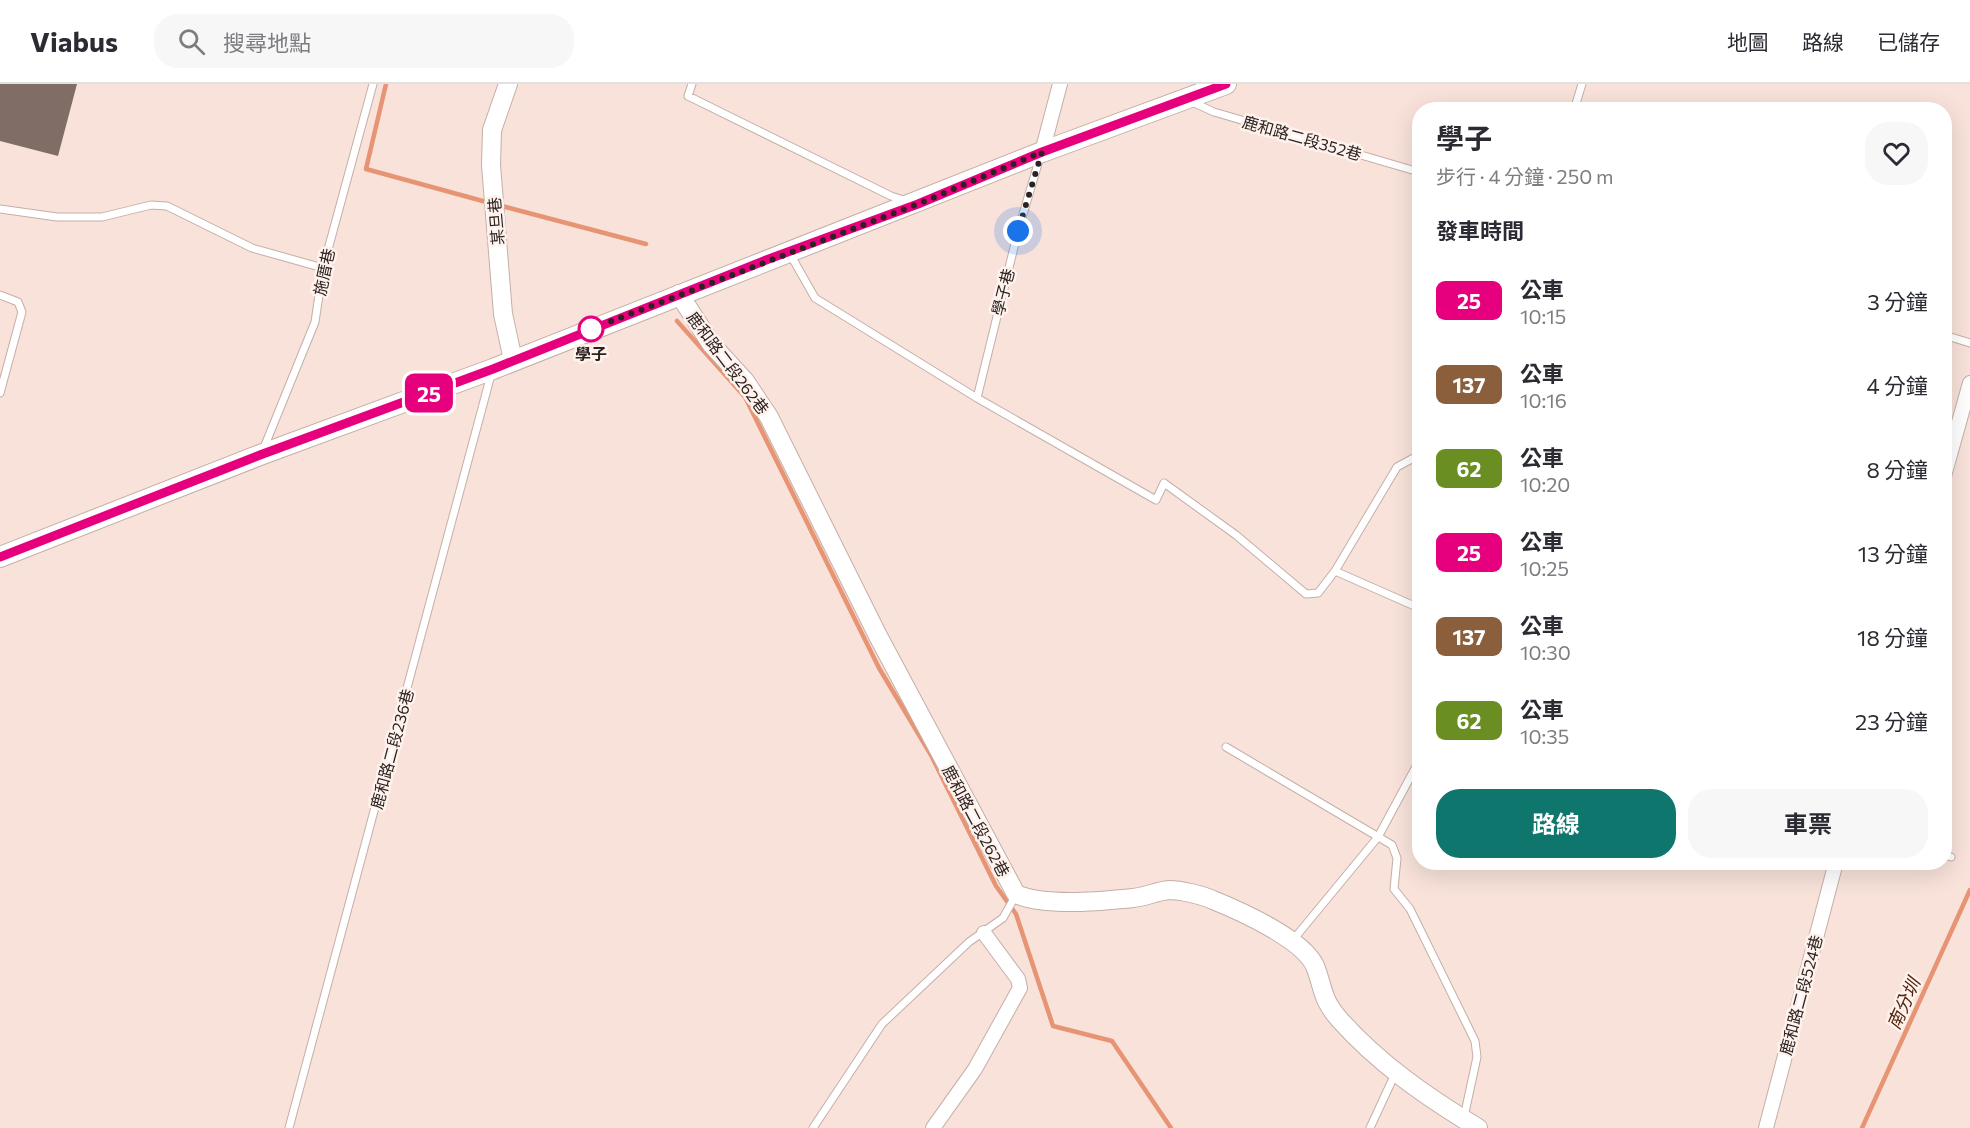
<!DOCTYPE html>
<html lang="zh-TW">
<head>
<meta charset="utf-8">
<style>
  :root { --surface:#fff; --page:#f7f7f7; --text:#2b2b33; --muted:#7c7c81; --line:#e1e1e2; --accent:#0f766e }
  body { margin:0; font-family:Commissioner,"Noto Sans TC",sans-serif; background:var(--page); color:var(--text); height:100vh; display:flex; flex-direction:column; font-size:22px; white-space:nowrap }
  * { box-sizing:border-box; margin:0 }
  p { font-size:20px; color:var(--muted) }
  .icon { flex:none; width:33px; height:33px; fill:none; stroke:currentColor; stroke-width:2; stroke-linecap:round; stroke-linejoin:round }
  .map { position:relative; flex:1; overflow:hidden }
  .panel { position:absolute; left:1412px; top:18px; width:540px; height:768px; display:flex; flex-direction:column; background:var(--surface); border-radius:24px; box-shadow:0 6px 24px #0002 }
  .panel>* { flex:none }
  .badge { padding:0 12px; border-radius:9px; font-size:21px; line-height:39px }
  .you { position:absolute; width:30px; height:30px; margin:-15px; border:4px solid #fff; border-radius:50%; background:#1a73e8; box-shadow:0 0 0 9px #1a73e833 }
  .map>.badge { position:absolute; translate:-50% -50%; box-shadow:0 0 0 3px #fff }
  h2 { padding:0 24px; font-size:22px; line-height:54px }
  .round { display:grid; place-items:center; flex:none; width:63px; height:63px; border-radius:24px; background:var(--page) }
  .head { display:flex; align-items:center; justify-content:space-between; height:102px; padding:0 24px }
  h1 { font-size:28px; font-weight:700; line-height:45px }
  .primary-button { display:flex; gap:12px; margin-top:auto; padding:12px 24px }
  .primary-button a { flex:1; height:69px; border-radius:24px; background:var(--accent); color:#fff; font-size:24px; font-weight:700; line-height:69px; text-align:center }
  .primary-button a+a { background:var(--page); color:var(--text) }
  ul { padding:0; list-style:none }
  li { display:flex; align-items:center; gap:18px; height:84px; padding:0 24px }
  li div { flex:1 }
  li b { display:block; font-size:22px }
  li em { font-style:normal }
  li .badge { min-width:66px; font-weight:700; text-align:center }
  header { display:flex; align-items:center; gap:36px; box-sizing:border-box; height:84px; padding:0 30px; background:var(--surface); border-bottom:2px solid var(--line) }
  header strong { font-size:28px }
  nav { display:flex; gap:33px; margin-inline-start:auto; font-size:21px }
  .search { width:420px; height:54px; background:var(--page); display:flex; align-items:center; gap:15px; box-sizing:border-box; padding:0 21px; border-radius:24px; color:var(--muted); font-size:22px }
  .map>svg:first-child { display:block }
</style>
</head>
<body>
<header>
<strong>Viabus</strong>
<div class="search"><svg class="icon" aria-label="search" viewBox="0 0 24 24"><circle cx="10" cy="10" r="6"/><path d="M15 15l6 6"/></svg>搜尋地點</div>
<nav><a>地圖</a><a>路線</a><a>已儲存</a></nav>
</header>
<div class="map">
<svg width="1970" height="1044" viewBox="0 0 1970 1044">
  <rect width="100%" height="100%" fill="#f8e2da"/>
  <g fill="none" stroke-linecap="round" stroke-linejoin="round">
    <path stroke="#e69474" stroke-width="4.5" d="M 386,0 L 366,85 L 490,119
      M 498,121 L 646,160
      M 677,237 L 745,313 L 879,584 L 931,671 L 996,802 L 1016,830 L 1053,942 L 1112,957 L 1171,1044
      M 1862,1044 L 1970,806"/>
  </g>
  <path fill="#806d66" d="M 0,0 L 77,0 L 58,72 L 0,57 Z"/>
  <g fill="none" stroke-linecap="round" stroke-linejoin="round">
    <g stroke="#c4afa8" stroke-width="9">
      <path id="service" d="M 692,0 L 688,12 L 891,112 L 907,117
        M 1192,18 L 1214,28 L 1419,88
        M 1574,26 L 1582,0
        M 0,125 L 57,133 L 102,133 L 151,121 L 167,122 L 252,164 L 323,184
        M 790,170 L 815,214 L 977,314 L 1156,416 L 1164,399 L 1236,451 L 1306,510 L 1318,509 L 1335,487 L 1419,524
        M 0,211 L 18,218 L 22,228 L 0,309
        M 1944,251 L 1970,259
        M 977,314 L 1018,147 L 1040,73
        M 263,366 L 315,238 L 323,184 L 373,0
        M 1335,487 L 1397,383 L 1419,371
        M 1226,663 L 1392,761 L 1397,774 L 1394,805 L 1410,825 L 1475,957 L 1477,973 L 1464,1033
        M 1944,771 L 1951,773
        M 1293,856 L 1378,753 L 1419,677
        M 289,1044 L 492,287
        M 813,1044 L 882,940 L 969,858 L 1003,834 L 1016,811
        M 1370,1044 L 1395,990"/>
    </g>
    <g stroke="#c4afa8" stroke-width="16">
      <path id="minor" d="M 1042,68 L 1060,0
        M 1944,392 L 1970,299
        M 933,1044 L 975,985 L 1020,904 L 1018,895 L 984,849
        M 1766,1044 L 1836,778"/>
    </g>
    <g stroke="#c4afa8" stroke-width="20">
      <path id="tertiary" d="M 508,0 L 492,46 L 491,81 L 503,230 L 513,276
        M 679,210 L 712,261 L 745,297 L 769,333 L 878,552 L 1016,810 C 1046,823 1101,817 1133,814 C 1145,813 1157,807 1169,806 C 1181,806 1202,811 1213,816 C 1240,827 1303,855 1315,882 C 1324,905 1321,914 1339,935 C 1379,980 1427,1013 1478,1044"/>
    </g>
    <g stroke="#c4afa8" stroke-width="22">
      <path id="secondary" d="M 0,473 L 260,371 L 493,285 L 1042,68 L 1226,0"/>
    </g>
    <use href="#service" stroke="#fff" stroke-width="7"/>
    <use href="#minor" stroke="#fff" stroke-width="14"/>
    <use href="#tertiary" stroke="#fff" stroke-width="18"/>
    <use href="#secondary" stroke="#fff" stroke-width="20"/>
  </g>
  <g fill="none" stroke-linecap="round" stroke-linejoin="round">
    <g stroke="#fff" stroke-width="14">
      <path id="line" d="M 0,473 L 260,371 L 493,285 L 766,176 L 918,120 L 1042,68 L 1226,0"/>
    </g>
    <use href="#line" stroke="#e6007e" stroke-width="9"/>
    <path stroke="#2b2321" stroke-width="6" stroke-dasharray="0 10.8" d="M 591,245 L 918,120 L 1042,68 L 1018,147"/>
  </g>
  <circle fill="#fff" stroke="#e6007e" stroke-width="3" cx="591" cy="245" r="12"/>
  <g text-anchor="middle" stroke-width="5" stroke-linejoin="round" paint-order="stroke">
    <g font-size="16" fill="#2b2321" stroke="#fff2ed">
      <text transform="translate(1302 54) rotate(16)" y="6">鹿和路二段352巷</text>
      <text transform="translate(496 137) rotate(-95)" y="6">某旦巷</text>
      <text transform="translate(324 188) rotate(-78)" y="6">施厝巷</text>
      <text transform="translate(1003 208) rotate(-76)" y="6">學子巷</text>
      <text transform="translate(728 279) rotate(53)" y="6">鹿和路二段262巷</text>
      <text transform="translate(392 665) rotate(-75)" y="6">鹿和路二段236巷</text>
      <text transform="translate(976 737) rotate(62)" y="6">鹿和路二段262巷</text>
      <text transform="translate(1801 911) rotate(-75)" y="6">鹿和路二段524巷</text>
    </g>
    <g font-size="16" font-weight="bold" fill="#2b2321" stroke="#fff2ed">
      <text x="591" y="276">學子</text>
    </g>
    <g font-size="18" font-style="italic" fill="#521f08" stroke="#fff2ed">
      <text transform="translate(1904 920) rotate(-66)" y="6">南分圳</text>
    </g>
  </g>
</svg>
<div class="you" style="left:1018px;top:147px"></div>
<b class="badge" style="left:429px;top:309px;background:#e6007e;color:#fff">25</b>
<section class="panel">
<div class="head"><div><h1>學子</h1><p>步行 · 4 分鐘 · 250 m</p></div><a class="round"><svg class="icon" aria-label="heart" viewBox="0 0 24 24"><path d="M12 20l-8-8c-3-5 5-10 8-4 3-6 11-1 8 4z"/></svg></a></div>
<h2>發車時間</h2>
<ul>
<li><span class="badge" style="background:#e6007e;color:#fff">25</span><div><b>公車</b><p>10:15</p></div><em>3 分鐘</em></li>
<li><span class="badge" style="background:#8b5e3c;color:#fff">137</span><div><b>公車</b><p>10:16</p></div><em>4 分鐘</em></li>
<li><span class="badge" style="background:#6b8e23;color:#fff">62</span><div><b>公車</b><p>10:20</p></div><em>8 分鐘</em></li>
<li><span class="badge" style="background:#e6007e;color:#fff">25</span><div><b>公車</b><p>10:25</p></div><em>13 分鐘</em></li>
<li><span class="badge" style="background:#8b5e3c;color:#fff">137</span><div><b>公車</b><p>10:30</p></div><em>18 分鐘</em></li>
<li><span class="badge" style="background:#6b8e23;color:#fff">62</span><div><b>公車</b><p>10:35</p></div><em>23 分鐘</em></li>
</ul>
<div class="primary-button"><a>路線</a><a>車票</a></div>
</section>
</div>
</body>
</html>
